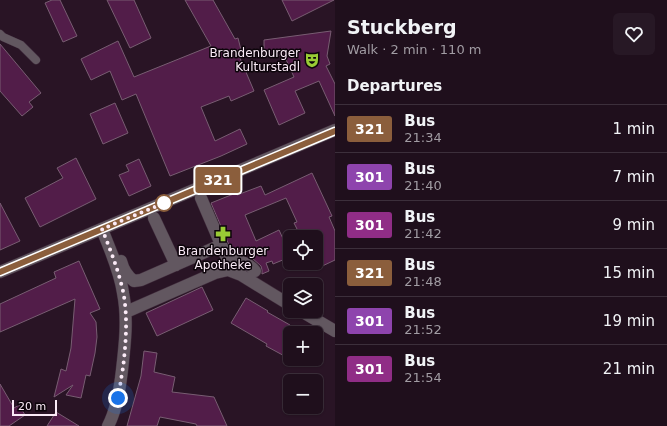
<!DOCTYPE html>
<html lang="en">
<head>
<meta charset="utf-8">
<style>
  :root { --surface:#1f0f1c; --page:#271825; --text:#f1f3f6; --muted:#a19ca3; --line:#3c2f3b }
  body { margin:0; font-family:"DejaVu Sans",sans-serif; background:var(--page); color:var(--text); height:100vh; display:flex; flex-direction:column; font-size:15px; white-space:nowrap }
  * { box-sizing:border-box; margin:0 }
  p { font-size:13px; color:var(--muted) }
  .icon { flex:none; width:22px; height:22px; fill:none; stroke:currentColor; stroke-width:2; stroke-linecap:round; stroke-linejoin:round }
  .map { position:relative; flex:1; overflow:hidden }
  .drawer { display:flex; flex-direction:column; background:var(--surface); width:332px }
  .drawer>* { flex:none }
  .badge { padding:0 8px; border-radius:3px; font-size:14px; line-height:26px }
  .controls { position:absolute; left:283px; top:230px; display:grid; gap:8px }
  .controls a { display:grid; place-items:center; width:40px; height:40px; border-radius:6px; background:var(--surface); box-shadow:0 1px 3px #0004,0 0 0 1px var(--line); font-size:20px }
  .scale { position:absolute; left:12px; bottom:10px; width:45px; box-sizing:border-box; padding-left:4px; border:2px solid #fbebf7; border-top:0; font-size:11px; line-height:14px; white-space:nowrap; color:#fbebf7; -webkit-text-stroke:3px #0c040a; paint-order:stroke }
  .you { position:absolute; width:20px; height:20px; margin:-10px; border:3px solid #fff; border-radius:50%; background:#1a73e8; box-shadow:0 0 0 6px #1a73e833 }
  .map>.badge { position:absolute; translate:-50% -50%; box-shadow:0 0 0 2px #fff }
  h2 { padding:0 12px; font-size:15px; line-height:36px }
  .round { display:grid; place-items:center; flex:none; width:42px; height:42px; border-radius:6px; background:var(--page) }
  .headline { display:flex; align-items:center; justify-content:space-between; height:68px; padding:0 12px }
  h1 { font-size:19px; font-weight:700; line-height:30px }
  ul { padding:0; list-style:none }
  li { display:flex; align-items:center; gap:12px; height:48px; padding:0 12px; border-top:1px solid var(--line) }
  li div { flex:1 }
  li b { display:block; font-size:15px }
  li em { font-style:normal }
  li .badge { min-width:44px; font-weight:700; text-align:center }
  main { display:flex; flex:1; min-height:0 }
  .map>svg:first-child { display:block }
</style>
</head>
<body>
<main>
<div class="map">
<svg width="335" height="426" viewBox="0 0 335 426">
  <rect width="100%" height="100%" fill="#291425"/>
  <path fill="#521d49" stroke="#785d72" d="M 52,0 L 60,0 L 77,36 L 63,42 L 45,3 Z
    M 107,0 L 134,0 L 151,38 L 130,48 Z
    M 185,0 L 213,0 L 235,39 L 238,38 L 241,50 L 237,51 L 254,91 L 231,101 L 229,96 L 201,107 L 215,141 L 240,129 L 247,144 L 221,156 L 170,176 L 136,94 L 122,100 L 110,71 L 91,80 L 81,59 L 118,41 L 134,77 L 211,46 Z
    M 282,0 L 334,0 L 292,21 Z
    M 331,31 L 327,56 L 330,64 L 326,66 L 335,84 L 335,116 L 319,81 L 295,91 L 305,113 L 279,125 L 264,90 L 294,77 L 284,55 L 264,56 L 264,40 Z
    M 0,44 L 41,93 L 29,102 L 33,107 L 22,116 L 0,91 Z
    M 115,103 L 128,133 L 103,144 L 90,114 Z
    M 76,158 L 96,199 L 40,227 L 25,198 L 63,178 L 57,168 Z
    M 139,159 L 151,186 L 129,196 L 119,175 L 129,171 L 126,165 Z
    M 312,173 L 332,216 L 329,217 L 335,231 L 335,260 L 316,269 L 316,237 L 301,237 L 294,223 L 297,222 L 286,198 L 245,215 L 256,241 L 279,230 L 290,254 L 290,257 L 273,264 L 272,261 L 266,263 L 269,271 L 262,274 L 262,270 L 261,266 L 252,258 L 248,250 L 240,253 L 232,252 L 211,203 L 236,193 L 237,195 L 261,186 L 265,195 Z
    M 0,203 L 20,241 L 0,250 Z
    M 79,261 L 100,309 L 90,313 L 96,322 L 97,337 L 95,353 L 90,376 L 86,375 L 81,398 L 66,395 L 73,385 L 54,397 L 61,369 L 66,371 L 71,348 L 75,299 L 0,332 L 0,304 L 56,278 L 54,272 Z
    M 202,287 L 213,310 L 157,336 L 146,313 Z
    M 246,298 L 268,311 L 267,312 L 290,325 L 290,359 L 266,346 L 267,344 L 231,323 Z
    M 144,351 L 157,353 L 154,372 L 175,377 L 172,392 L 214,397 L 227,426 L 197,426 L 196,424 L 160,417 L 157,426 L 127,426 L 141,376 Z
    M 0,384 L 14,408 L 19,405 L 25,415 L 9,426 L 0,426 Z
    M 56,412 L 79,426 L 47,426 Z"/>
  <g fill="none" stroke-linecap="round" stroke-linejoin="round">
    <g stroke="#422e3e" stroke-width="9">
      <path id="lane" d="M 0,34 L 3,37 L 21,45 L 36,60"/>
    </g>
    <g stroke="#422e3e" stroke-width="13">
      <path id="street" d="M 201,198 L 229,263
        M 154,218 L 176,265
        M 102,229 C 110,250 120,271 123,293 C 128,318 125,344 122,370 C 120,388 117,409 108,426
        M 227,259 C 237,259 249,263 255,271
        M 121,261 C 123,269 127,276 134,281 L 141,280 L 221,245
        M 0,272 L 335,130
        M 301,311 L 335,331
        M 126,312 L 215,273 L 228,270 L 241,275 L 290,305"/>
    </g>
    <use href="#lane" stroke="#625760" stroke-width="8"/>
    <use href="#street" stroke="#625760" stroke-width="12"/>
  </g>
  <g fill="none" stroke-linecap="round" stroke-linejoin="round">
    <g stroke="#fff" stroke-width="9">
      <path id="line" d="M 0,272 L 335,131"/>
    </g>
    <use href="#line" stroke="#8b5e3c" stroke-width="6"/>
    <path stroke="#fbebf7" stroke-width="4" stroke-dasharray="0 7.2" d="M 118,398 C 120,388 121,378 123,368 C 126,342 128,316 123,291 C 118,269 110,249 102,229 L 164,203"/>
  </g>
  <defs>
    <g id="theatre-bare" transform="scale(1.2)"><path d="M-5-5.5Q0-4 5-5.5V0Q5 5 0 6Q-5 5-5 0ZM-3.3-2.5H-1v1.5H-3.3ZM1-2.5H3.3v1.5H1ZM-2.8 1Q0 5.5 2.8 1Z" fill="#99cb35" stroke="#0c040a" stroke-width="2.5" paint-order="stroke"/></g>
    <g id="pharmacy-bare" transform="scale(1.2)"><path d="M-2-6h4v4h4v4h-4v4h-4v-4h-4v-4h4Z" fill="#99cb35" stroke="#0c040a" stroke-width="2.5" paint-order="stroke"/></g>
  </defs>
  <g fill-rule="evenodd">
    <use href="#theatre-bare" x="312" y="60"/>
    <use href="#pharmacy-bare" x="223" y="234"/>
  </g>
  <circle fill="#fff" stroke="#8b5e3c" stroke-width="2" cx="164" cy="203" r="8"/>
  <g text-anchor="middle" stroke-width="3" stroke-linejoin="round" paint-order="stroke">
    <g font-size="12" fill="#fbebf7" stroke="#0c040a" text-anchor="end">
      <text x="300" y="57">Brandenburger<tspan x="300" dy="14">Kulturstadl</tspan></text>
      <text x="223" y="255" text-anchor="middle">Brandenburger<tspan x="223" dy="14">Apotheke</tspan></text>
    </g>
  </g>
</svg>
<div class="controls">
<a><svg class="icon" aria-label="locate" viewBox="0 0 24 24"><circle cx="12" cy="12" r="6"/><path d="M12 2v4M12 18v4M2 12h4M18 12h4"/></svg></a>
<a><svg class="icon" aria-label="layers" viewBox="0 0 24 24"><path d="M12 4l9 5-9 5-9-5zM3 14l9 5 9-5"/></svg></a>
<a>+</a>
<a>−</a>
</div>
<div class="scale">20 m</div>
<div class="you" style="left:118px;top:398px"></div>
<b class="badge" style="left:218px;top:180px;background:#8b5e3c;color:#fff">321</b>
</div>
<section class="drawer">
<div class="headline"><div><h1>Stuckberg</h1><p>Walk · 2 min · 110 m</p></div><a class="round"><svg class="icon" aria-label="heart" viewBox="0 0 24 24"><path d="M12 20l-8-8c-3-5 5-10 8-4 3-6 11-1 8 4z"/></svg></a></div>
<h2>Departures</h2>
<ul>
<li><span class="badge" style="background:#8b5e3c;color:#fff">321</span><div><b>Bus</b><p>21:34</p></div><em>1 min</em></li>
<li><span class="badge" style="background:#8e44ad;color:#fff">301</span><div><b>Bus</b><p>21:40</p></div><em>7 min</em></li>
<li><span class="badge" style="background:#902d86;color:#fff">301</span><div><b>Bus</b><p>21:42</p></div><em>9 min</em></li>
<li><span class="badge" style="background:#8b5e3c;color:#fff">321</span><div><b>Bus</b><p>21:48</p></div><em>15 min</em></li>
<li><span class="badge" style="background:#8e44ad;color:#fff">301</span><div><b>Bus</b><p>21:52</p></div><em>19 min</em></li>
<li><span class="badge" style="background:#902d86;color:#fff">301</span><div><b>Bus</b><p>21:54</p></div><em>21 min</em></li>
</ul>
</section>
</main>
</body>
</html>
